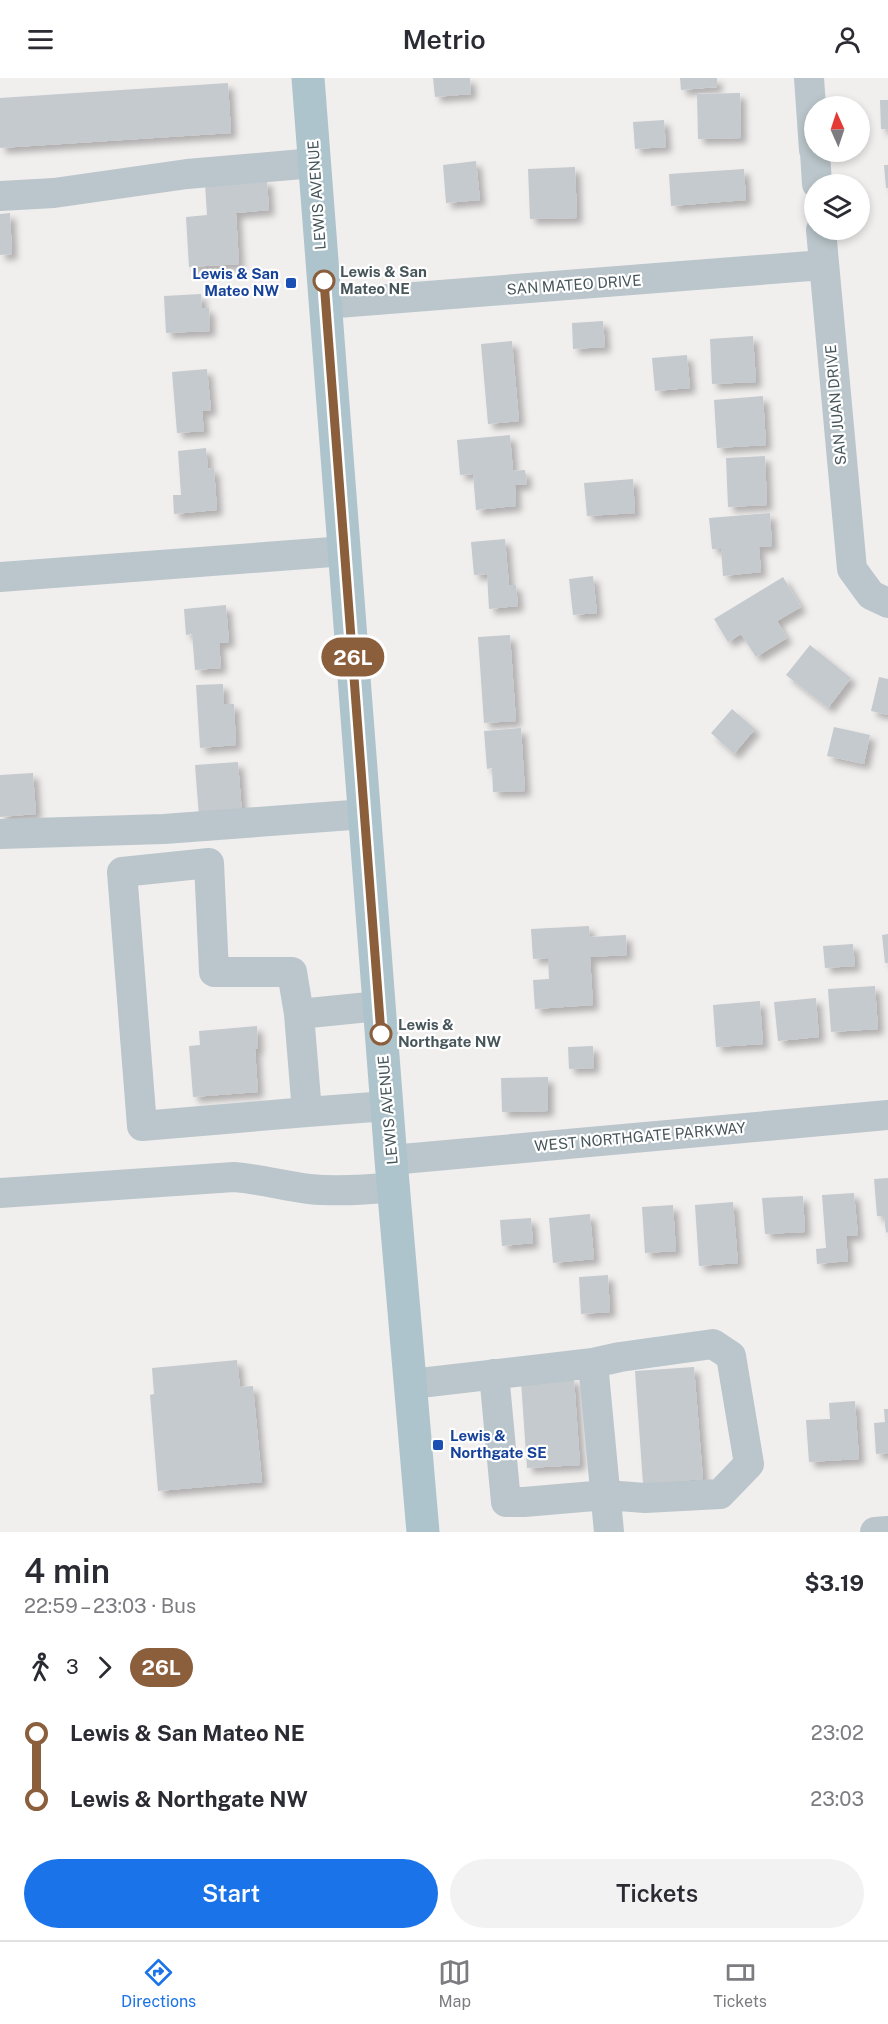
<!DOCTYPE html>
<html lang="en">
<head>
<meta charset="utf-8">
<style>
  :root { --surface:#fff; --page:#f2f2f3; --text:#2b2b33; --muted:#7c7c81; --line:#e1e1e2; --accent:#1a73e8 }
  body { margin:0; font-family:"Public Sans",sans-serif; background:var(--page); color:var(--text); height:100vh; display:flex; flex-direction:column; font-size:22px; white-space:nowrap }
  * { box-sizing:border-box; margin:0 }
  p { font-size:20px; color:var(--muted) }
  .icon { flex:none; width:33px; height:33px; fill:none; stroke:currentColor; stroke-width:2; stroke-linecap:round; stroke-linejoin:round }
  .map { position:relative; height:1454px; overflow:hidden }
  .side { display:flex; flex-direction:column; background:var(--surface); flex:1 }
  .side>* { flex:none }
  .badge { padding:0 12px; border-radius:20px; font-size:21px; line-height:39px }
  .needle { width:39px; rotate:357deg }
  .fabs { position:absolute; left:804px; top:18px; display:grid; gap:12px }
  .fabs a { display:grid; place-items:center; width:66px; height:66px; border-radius:50%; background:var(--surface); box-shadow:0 3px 9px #0003; font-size:30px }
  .map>.badge { position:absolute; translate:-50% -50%; box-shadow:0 0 0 3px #fff }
  .legs { display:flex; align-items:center; gap:9px; height:66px; padding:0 24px; font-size:20px }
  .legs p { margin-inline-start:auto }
  .headline { display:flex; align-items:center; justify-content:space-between; height:102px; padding:0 24px }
  h1 { font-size:33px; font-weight:600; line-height:45px }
  .button { display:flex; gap:12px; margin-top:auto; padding:12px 24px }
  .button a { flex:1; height:69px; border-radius:36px; background:var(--accent); color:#fff; font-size:24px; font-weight:600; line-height:69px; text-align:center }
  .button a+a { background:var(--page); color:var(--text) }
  ul { padding:0 24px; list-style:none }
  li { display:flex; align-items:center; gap:21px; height:66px; font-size:22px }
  li i { display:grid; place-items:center; width:9px; height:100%; margin:0 8px; background:currentColor }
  li i::after { content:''; width:15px; height:15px; margin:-8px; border:4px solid; border-radius:50%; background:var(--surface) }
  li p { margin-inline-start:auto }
  li:first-child i { background:linear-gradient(#0000 50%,currentColor 0) }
  li:last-child i { background:linear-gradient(currentColor 50%,#0000 0) }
  header { display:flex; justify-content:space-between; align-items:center; height:78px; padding:0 24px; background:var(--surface); font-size:27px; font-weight:600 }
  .tabs { display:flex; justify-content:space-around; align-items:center; height:84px; border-top:2px solid var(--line); background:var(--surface); font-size:16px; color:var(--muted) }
  .tabs a { display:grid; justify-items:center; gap:3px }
  .tabs .current { color:var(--accent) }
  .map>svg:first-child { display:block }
</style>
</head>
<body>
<header><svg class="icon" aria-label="menu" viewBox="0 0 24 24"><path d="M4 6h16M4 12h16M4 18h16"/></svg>Metrio<svg class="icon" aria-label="person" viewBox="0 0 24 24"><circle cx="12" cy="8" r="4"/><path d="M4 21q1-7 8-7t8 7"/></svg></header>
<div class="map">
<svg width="888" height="1454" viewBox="0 0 888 1454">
  <defs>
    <filter id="shadow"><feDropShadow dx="5.5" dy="5.5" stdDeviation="3" flood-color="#0004"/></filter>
  </defs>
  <rect width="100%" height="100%" fill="#f1eeee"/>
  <path fill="#c5cace" filter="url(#shadow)" d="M 433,0 L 470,0 L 471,16 L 435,19 Z
    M 680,0 L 717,0 L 717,9 L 681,12 Z
    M 228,5 L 231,55 L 0,70 L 0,20 Z
    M 740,15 L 741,60 L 698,61 L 697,16 Z
    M 880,22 L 888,22 L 888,51 L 881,51 Z
    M 664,42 L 666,69 L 635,71 L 633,44 Z
    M 476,83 L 480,122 L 446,125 L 443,87 Z
    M 884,87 L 888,87 L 888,110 L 886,110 Z
    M 575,89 L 577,140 L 530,141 L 528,91 Z
    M 744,91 L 746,122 L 671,128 L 669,96 Z
    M 267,102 L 269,132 L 236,135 L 239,186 L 189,189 L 186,139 L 207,137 L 205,105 Z
    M 10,135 L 12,176 L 0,177 L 0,136 Z
    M 201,216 L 202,230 L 209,230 L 210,253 L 166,255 L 164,218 Z
    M 603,243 L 605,269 L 573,271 L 572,245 Z
    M 753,258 L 756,304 L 712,306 L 710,261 Z
    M 512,263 L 519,343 L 488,346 L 481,266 Z
    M 687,277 L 690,310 L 655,313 L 652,280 Z
    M 207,291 L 211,332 L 202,333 L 204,353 L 177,355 L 172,294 Z
    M 763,318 L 766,367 L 717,370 L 714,322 Z
    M 510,357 L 513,393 L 525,392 L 527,406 L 515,407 L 516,428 L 476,432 L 473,396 L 460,397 L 457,362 Z
    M 206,370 L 208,391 L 214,390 L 217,432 L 174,436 L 173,417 L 181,417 L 178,373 Z
    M 765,378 L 767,427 L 728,429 L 726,380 Z
    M 633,401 L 635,435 L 587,438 L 584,405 Z
    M 770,435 L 772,468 L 759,469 L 761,494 L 723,498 L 721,471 L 712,471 L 709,440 Z
    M 505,461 L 509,507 L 516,507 L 518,528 L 489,531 L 487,496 L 474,497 L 471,464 Z
    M 593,498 L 597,535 L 573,537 L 569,501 Z
    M 783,499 L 801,529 L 777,543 L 787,560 L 756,579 L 741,556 L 728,564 L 714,541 Z
    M 226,527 L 229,564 L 219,565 L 221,590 L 195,592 L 192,556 L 186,557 L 184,531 Z
    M 510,557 L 516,643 L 484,645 L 478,559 Z
    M 810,567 L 851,600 L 828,630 L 786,597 Z
    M 879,599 L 888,601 L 888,637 L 871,633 Z
    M 223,606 L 224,626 L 234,626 L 236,667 L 200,670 L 196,607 Z
    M 732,631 L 755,651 L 734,676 L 711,655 Z
    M 834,649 L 870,657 L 864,686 L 827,678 Z
    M 521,650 L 525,713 L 493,714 L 492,690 L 487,691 L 484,653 Z
    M 238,684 L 242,736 L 199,739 L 195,687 Z
    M 33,695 L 36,736 L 0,739 L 0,697 Z
    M 589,848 L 590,859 L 626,857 L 627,877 L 590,879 L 593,927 L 535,931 L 533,902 L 549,901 L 548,880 L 533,881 L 531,851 Z
    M 888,856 L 888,885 L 885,885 L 882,857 Z
    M 853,866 L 855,888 L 825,890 L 823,868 Z
    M 875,908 L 878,951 L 831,954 L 828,911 Z
    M 816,920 L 819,959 L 778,963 L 774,924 Z
    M 760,923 L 763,966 L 716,969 L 713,927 Z
    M 257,948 L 258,971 L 255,971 L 258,1014 L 193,1019 L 189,968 L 200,967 L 199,953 Z
    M 593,968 L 594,990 L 569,991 L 568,969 Z
    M 548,999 L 548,1033 L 502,1034 L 501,1000 Z
    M 888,1100 L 888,1154 L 886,1155 L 884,1138 L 877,1138 L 874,1101 Z
    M 854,1115 L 858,1157 L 846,1158 L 848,1183 L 817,1186 L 816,1171 L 826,1170 L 822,1117 Z
    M 803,1118 L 805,1154 L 765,1156 L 762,1120 Z
    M 733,1124 L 738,1185 L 699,1188 L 695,1127 Z
    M 673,1127 L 676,1173 L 645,1175 L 642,1129 Z
    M 590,1136 L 594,1181 L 553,1185 L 549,1140 Z
    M 531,1140 L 533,1165 L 502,1168 L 500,1142 Z
    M 608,1197 L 610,1234 L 581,1236 L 579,1199 Z
    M 237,1282 L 240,1309 L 253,1308 L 262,1404 L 158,1413 L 150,1317 L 154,1316 L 152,1290 Z
    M 694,1289 L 703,1401 L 643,1406 L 635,1293 Z
    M 574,1300 L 580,1387 L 527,1390 L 521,1304 Z
    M 855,1323 L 859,1381 L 809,1384 L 806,1342 L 830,1341 L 829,1325 Z
    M 884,1331 L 888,1331 L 888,1375 L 876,1376 L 874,1345 L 885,1344 Z"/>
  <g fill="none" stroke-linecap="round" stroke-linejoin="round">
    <path stroke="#bac6cb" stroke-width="30" d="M 809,0 L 814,72
      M 815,74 L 817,106
      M 0,118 L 54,115 L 187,96 L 314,85
      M 821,152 L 852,491 L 871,517 L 888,525
      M 325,226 L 823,187
      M 0,499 L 345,473
      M 0,756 L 164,751 L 365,736
      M 379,928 L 299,936 L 307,1034 L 387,1028
      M 299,936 L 292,894 L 214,894 L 209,785 L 122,794 L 142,1048 L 307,1034
      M 391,1082 L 888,1037
      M 0,1115 L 234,1099 C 260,1101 284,1108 309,1111 C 337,1114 365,1112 394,1109
      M 494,1296 L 506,1424 L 524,1424 L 606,1417 L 645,1420 L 720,1416 L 749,1386 L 731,1278 L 713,1266 L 620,1279 L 593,1285
      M 411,1306 L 593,1285 L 609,1454
      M 875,1454 L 888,1453"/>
    <path stroke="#aec4cc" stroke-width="33" d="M 308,0 L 391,1082 L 423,1454"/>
  </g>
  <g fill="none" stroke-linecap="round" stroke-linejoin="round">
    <g stroke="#fff" stroke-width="14">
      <path id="line-1" d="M 324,203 L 381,956"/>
    </g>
    <use href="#line-1" stroke="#8b5e3c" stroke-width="9"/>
  </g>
  <g fill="#fff" stroke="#8b5e3c" stroke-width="3">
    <circle cx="324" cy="203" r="10"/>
    <circle cx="381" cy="956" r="10"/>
  </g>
  <g fill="#1a4fb4" stroke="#fff" stroke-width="2">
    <rect x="285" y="199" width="12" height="12" rx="3"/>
    <rect x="432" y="1361" width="12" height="12" rx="3"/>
  </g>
  <g text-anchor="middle" stroke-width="4.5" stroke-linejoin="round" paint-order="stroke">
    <g font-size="15" fill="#47565b" stroke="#fff">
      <text transform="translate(317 117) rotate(-94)" y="5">LEWIS AVENUE</text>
      <text transform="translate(574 207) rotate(-4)" y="5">SAN MATEO DRIVE</text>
      <text transform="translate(836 327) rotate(-95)" y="5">SAN JUAN DRIVE</text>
      <text transform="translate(388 1032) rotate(-95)" y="5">LEWIS AVENUE</text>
      <text transform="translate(640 1059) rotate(-5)" y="5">WEST NORTHGATE PARKWAY</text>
    </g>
    <g font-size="15" font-weight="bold" fill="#47565b" stroke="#fff" text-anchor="start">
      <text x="340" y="199">Lewis &amp; San<tspan x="340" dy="17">Mateo NE</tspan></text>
      <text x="398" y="952">Lewis &amp;<tspan x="398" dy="17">Northgate NW</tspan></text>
    </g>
    <g font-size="15" font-weight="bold" fill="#164399" stroke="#fff" text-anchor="end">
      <text x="279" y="201">Lewis &amp; San<tspan x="279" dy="17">Mateo NW</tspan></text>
      <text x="450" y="1363" text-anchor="start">Lewis &amp;<tspan x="450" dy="17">Northgate SE</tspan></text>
    </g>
  </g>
</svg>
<div class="fabs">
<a><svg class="needle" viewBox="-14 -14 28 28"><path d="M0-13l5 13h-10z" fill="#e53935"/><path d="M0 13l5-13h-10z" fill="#7c7c81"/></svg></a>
<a><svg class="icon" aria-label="layers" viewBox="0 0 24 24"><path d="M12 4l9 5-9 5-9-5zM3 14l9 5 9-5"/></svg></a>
</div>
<b class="badge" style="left:353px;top:579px;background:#8b5e3c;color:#fff">26L</b>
</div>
<section class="side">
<div class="headline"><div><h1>4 min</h1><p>22:59 – 23:03 · Bus</p></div><b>$3.19</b></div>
<div class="legs"><svg class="icon" aria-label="walk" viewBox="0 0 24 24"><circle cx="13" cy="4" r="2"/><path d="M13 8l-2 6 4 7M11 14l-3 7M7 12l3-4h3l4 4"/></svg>3<svg class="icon" aria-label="forward" viewBox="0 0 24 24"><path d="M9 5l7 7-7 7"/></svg><b class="badge" style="background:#8b5e3c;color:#fff">26L</b></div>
<ul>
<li><i style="color:#8b5e3c"></i><b>Lewis &amp; San Mateo NE</b><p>23:02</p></li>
<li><i style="color:#8b5e3c"></i><b>Lewis &amp; Northgate NW</b><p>23:03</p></li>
</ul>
<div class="button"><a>Start</a><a>Tickets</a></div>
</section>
<nav class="tabs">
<a class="current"><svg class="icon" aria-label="directions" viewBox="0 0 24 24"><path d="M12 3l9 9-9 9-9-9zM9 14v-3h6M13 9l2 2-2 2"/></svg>Directions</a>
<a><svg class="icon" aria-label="map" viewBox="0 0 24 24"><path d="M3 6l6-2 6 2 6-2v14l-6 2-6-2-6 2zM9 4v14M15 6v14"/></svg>Map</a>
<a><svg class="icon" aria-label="tickets" viewBox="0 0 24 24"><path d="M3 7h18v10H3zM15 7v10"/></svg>Tickets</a>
</nav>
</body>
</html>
